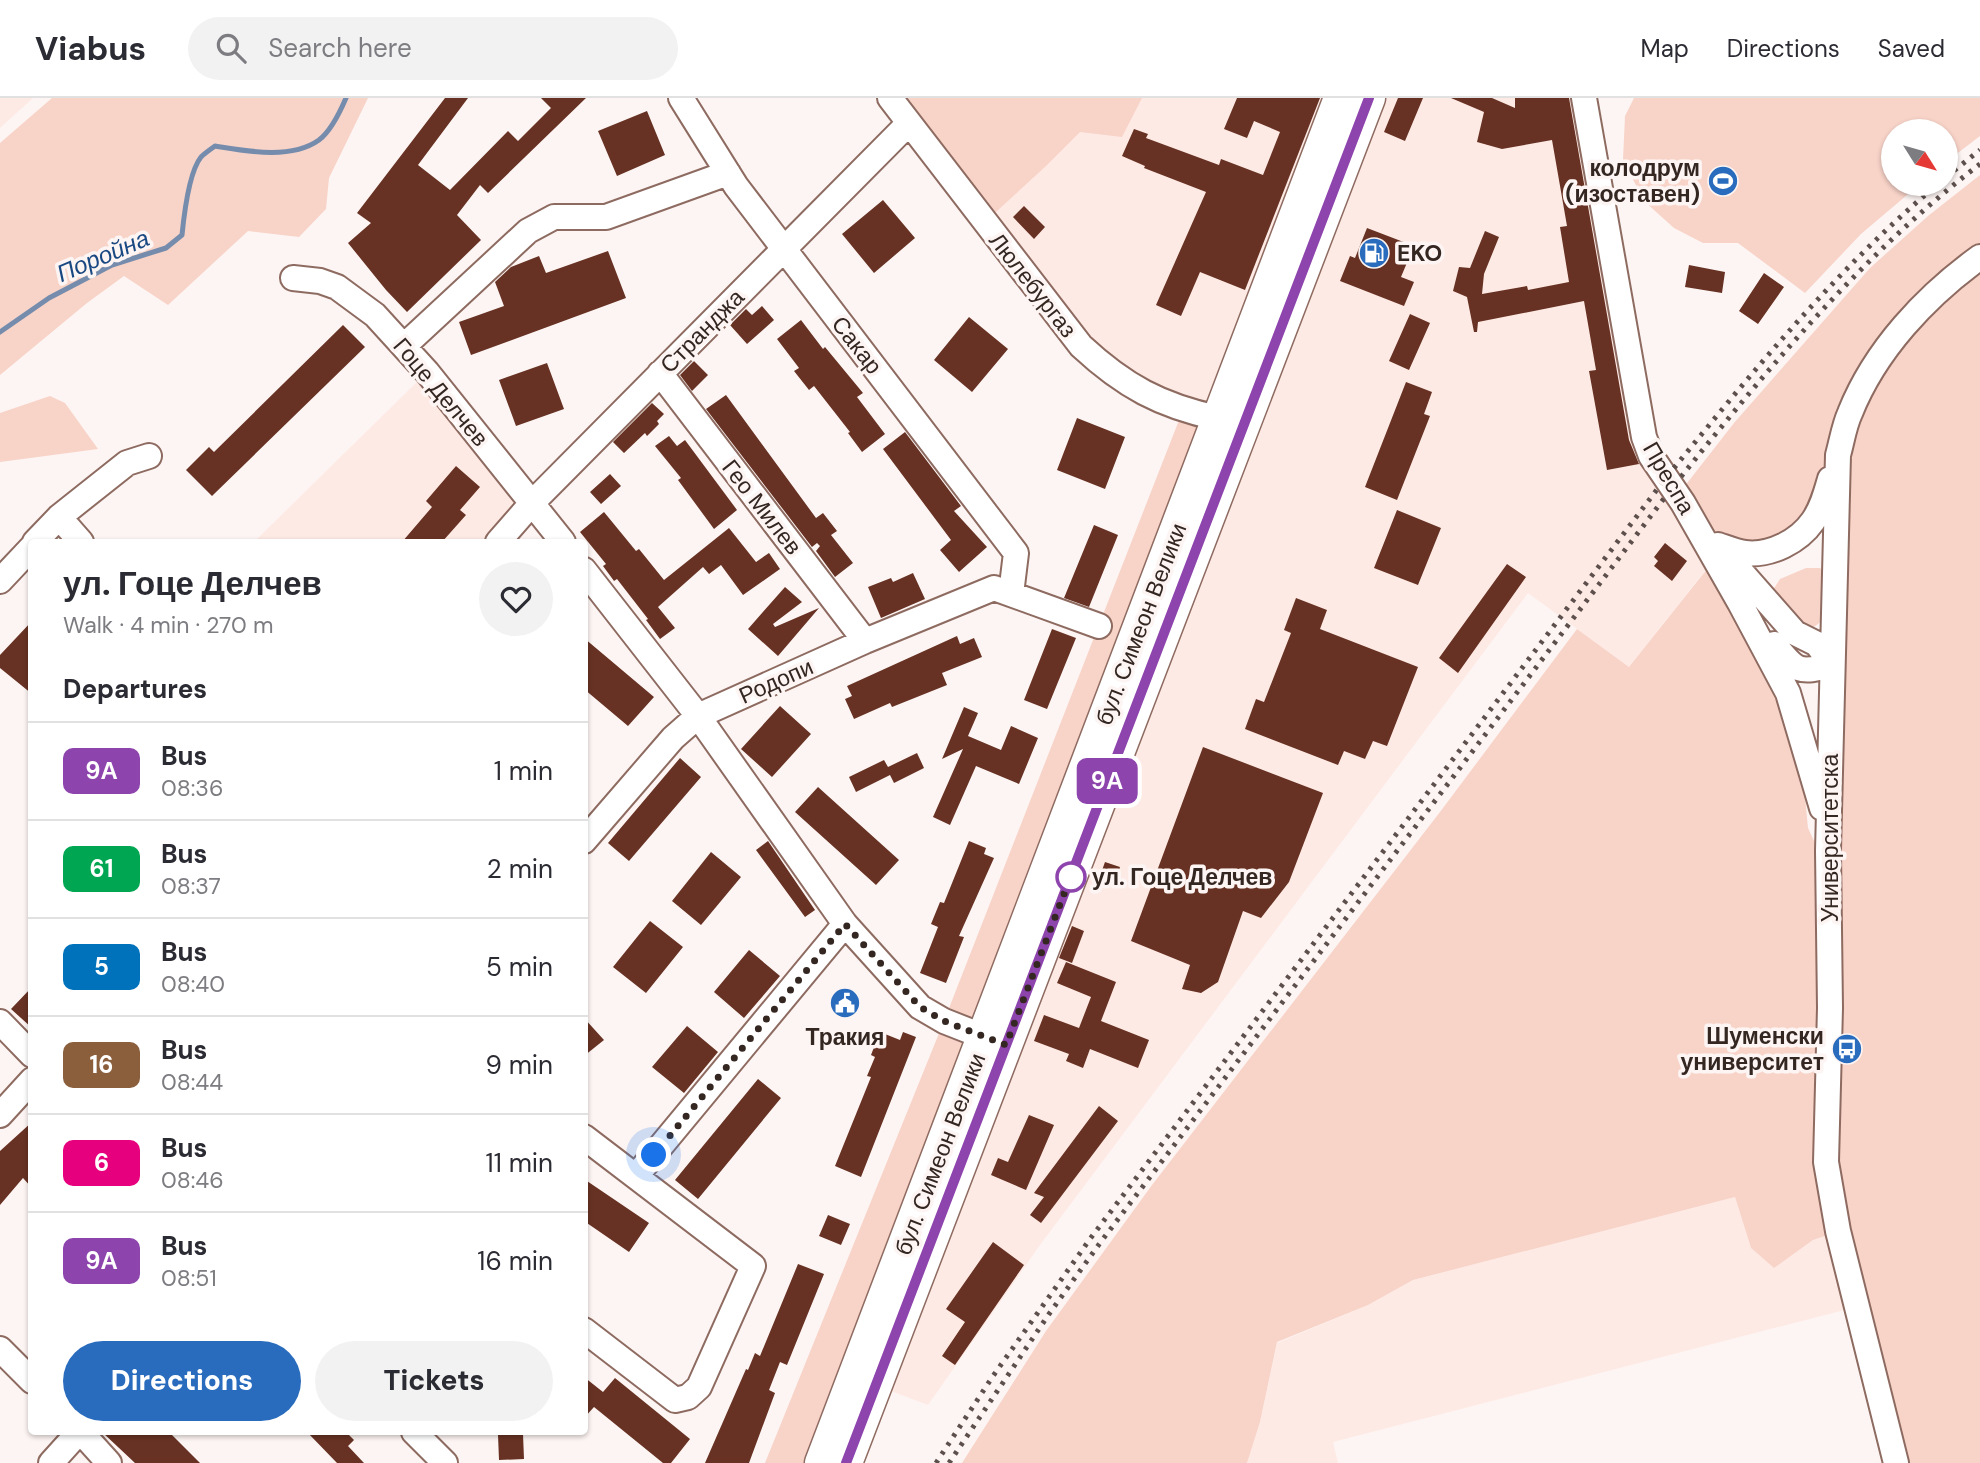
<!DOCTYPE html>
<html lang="en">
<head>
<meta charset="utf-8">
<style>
  :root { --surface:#fff; --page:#f2f2f3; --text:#2b2b33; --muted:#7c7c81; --line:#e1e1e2; --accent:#296bbc }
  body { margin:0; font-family:"DM Sans",sans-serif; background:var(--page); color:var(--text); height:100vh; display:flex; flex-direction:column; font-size:26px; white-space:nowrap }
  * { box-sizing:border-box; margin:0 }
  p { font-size:23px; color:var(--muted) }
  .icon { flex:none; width:38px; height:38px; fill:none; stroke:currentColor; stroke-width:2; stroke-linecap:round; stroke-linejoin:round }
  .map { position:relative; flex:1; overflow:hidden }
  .details { position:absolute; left:28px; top:441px; width:560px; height:896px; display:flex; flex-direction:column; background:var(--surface); border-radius:7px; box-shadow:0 2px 5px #0004 }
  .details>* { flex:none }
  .badge { padding:0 14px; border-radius:10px; font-size:24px; line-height:46px }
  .needle { width:46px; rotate:127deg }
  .fabs { position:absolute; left:1881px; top:21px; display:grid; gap:14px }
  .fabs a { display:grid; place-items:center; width:77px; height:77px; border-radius:50%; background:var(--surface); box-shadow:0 2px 5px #0004; font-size:35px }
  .you { position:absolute; width:35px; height:35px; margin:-18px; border:5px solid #fff; border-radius:50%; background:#1a73e8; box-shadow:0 0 0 10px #1a73e833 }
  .map>.badge { position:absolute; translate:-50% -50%; box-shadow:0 0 0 4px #fff }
  h2 { padding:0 35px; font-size:26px; line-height:63px }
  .round { display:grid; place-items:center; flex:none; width:74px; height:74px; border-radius:37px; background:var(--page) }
  .overview { display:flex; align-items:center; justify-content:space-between; height:119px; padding:0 35px }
  h1 { font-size:33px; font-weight:800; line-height:52px }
  .primary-button { display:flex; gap:14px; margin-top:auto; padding:14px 35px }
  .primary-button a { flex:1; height:80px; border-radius:42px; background:var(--accent); color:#fff; font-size:28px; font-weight:800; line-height:80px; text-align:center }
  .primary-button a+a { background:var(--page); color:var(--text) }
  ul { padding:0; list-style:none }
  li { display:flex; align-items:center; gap:21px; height:98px; padding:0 35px; border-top:2px solid var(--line) }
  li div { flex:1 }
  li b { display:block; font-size:26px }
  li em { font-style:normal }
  li .badge { min-width:77px; font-weight:700; text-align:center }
  header { display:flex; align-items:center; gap:42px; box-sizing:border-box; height:98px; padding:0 35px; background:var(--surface); border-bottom:2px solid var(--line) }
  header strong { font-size:33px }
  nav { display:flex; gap:38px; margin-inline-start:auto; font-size:24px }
  .search { width:490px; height:63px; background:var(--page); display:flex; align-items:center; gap:18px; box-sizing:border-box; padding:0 24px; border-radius:38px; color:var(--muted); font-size:26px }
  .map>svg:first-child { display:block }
</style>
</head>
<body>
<header>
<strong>Viabus</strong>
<div class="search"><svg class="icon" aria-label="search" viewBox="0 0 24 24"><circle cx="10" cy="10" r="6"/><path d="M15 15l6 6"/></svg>Search here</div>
<nav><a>Map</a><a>Directions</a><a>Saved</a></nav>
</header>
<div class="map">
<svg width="1980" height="1365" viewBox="0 0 1980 1365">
  <rect width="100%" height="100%" fill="#fdf5f3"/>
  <path fill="#feeae4" d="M 0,0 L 33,0 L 0,30 Z
    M 890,0 L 1584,0 L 1644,339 L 1715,460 L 1629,569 L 1528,495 L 1040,1147 L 928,1307 L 875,1287 L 1218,320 L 1108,273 Z
    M 427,274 L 532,405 L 498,444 L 254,444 Z
    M 1735,1099 L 1751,1150 L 1774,1170 L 1813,1142 L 1838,1133 L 1856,1209 L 1333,1344 L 1338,1365 L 1247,1365 L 1260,1324 L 1277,1245 L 1368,1207 L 1413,1182 Z"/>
  <path fill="#f8d3c8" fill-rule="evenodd" d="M 52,0 L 368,0 L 329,80 L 326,111 L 299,139 L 248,133 L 168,207 L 124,178 L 87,205 L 0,277 L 0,45 Z
    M 890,0 L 1142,0 L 1122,39 L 1080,34 L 1046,68 L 985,124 Z
    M 1634,0 L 1980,0 L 1980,38 L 1946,64 L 1946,33 L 1894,33 L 1894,86 L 1920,86 L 1861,136 L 1805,195 L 1738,145 L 1703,145 L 1674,130 L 1644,103 L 1623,62 L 1625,18 Z
    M 1980,77 L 1980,1365 L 1896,1365 L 1837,1134 L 1813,1142 L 1774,1170 L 1751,1150 L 1735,1099 L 1413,1182 L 1368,1207 L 1277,1244 L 1260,1324 L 1247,1365 L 962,1365 L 1046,1233 L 1152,1087 L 1440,714 L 1577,531 L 1629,569 L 1715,461 L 1677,398 L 1734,325 L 1870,170 L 1928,118 ZM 1837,360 L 1828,773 L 1808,730 L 1798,626 L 1715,460 L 1746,455 L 1813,424 Z
    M 50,298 L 65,305 L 98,351 L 0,364 L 0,315 Z
    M 1183,312 L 1218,320 L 821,1365 L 765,1365 L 944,923 Z
    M 1806,470 L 1820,470 L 1828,478 C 1827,504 1833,524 1804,533 L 1771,495 L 1780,481 Z"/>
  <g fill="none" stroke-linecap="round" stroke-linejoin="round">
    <path stroke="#768cac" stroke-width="5" d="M 0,234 L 49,200 L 112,167 L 166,150 L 182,137 C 184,117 189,74 201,59 C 205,55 211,51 215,48 C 246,53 291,62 319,42 C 331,33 340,14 346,0"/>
  </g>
  <path fill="#673223" d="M 445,0 L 468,0 L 418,67 L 450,92 L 508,33 L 518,43 L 551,10 L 541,0 L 586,0 L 488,95 L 480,87 L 457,117 L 481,142 L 407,214 L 386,192 L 348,145 L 371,125 L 357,115 Z
    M 1237,0 L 1320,0 L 1245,192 L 1200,174 L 1181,218 L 1156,207 L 1206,94 L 1144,70 L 1145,68 L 1122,58 L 1134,31 L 1148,36 L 1146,40 L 1219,67 L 1221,61 L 1263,77 L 1280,34 L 1254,23 L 1247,40 L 1224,31 Z
    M 1398,0 L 1423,0 L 1405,43 L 1384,34 Z
    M 1451,0 L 1492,0 L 1515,10 L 1515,0 L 1569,0 L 1629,342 L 1639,366 L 1607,372 L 1589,273 L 1596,272 L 1584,203 L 1478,224 L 1477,234 L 1474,234 L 1467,199 L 1453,193 L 1459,169 L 1470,170 L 1485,133 L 1499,139 L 1484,176 L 1482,196 L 1527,188 L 1528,192 L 1569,184 L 1560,129 L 1567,128 L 1552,42 L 1502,51 L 1477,44 L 1484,14 Z
    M 647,13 L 665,57 L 617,78 L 598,33 Z
    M 883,102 L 915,140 L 874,175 L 842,136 Z
    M 1024,108 L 1045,129 L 1034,141 L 1013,119 Z
    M 1367,130 L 1414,148 L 1401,179 L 1414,184 L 1404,208 L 1340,183 L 1350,158 L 1355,160 Z
    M 608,153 L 626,200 L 471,257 L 459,224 L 504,208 L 495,184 L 511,169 L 539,158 L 546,175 Z
    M 1689,167 L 1725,174 L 1722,195 L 1685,189 Z
    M 1764,175 L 1784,189 L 1758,226 L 1739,213 Z
    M 762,208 L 774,222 L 747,246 L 730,227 L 746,211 L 752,217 Z
    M 1410,216 L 1430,225 L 1409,272 L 1389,263 Z
    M 969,219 L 1008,251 L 972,294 L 934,262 Z
    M 801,222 L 823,251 L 825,249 L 863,295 L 857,299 L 885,336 L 862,354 L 848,335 L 850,334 L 814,288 L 809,292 L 794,273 L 799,270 L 777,241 Z
    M 343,227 L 365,249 L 212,398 L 186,372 L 209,349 L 214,354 Z
    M 694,263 L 708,277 L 692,293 L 680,277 Z
    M 547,265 L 564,311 L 516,328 L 499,282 Z
    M 1406,284 L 1432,294 L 1424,316 L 1430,318 L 1397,402 L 1365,389 Z
    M 726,297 L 816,420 L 823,415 L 837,433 L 831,437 L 853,465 L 835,479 L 816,453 L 820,448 L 817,445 L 812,449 L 706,311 Z
    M 652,305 L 664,316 L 657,323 L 659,326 L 647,338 L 645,335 L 624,355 L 613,344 Z
    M 1077,320 L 1125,339 L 1105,391 L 1057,372 Z
    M 905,334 L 961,408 L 954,413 L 987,449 L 959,474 L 940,452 L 951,442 L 883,351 Z
    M 669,338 L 677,348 L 685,342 L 737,412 L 714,431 L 678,382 L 681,380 L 655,348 Z
    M 456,368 L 480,389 L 460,412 L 466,417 L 442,444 L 402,444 L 432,409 L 426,403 Z
    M 610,376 L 621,388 L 601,406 L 590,394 Z
    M 1397,412 L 1441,430 L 1418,487 L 1374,470 Z
    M 604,414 L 636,453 L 639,451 L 664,482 L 729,430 L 756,464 L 769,455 L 780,471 L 743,497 L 721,467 L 709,476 L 703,469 L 658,509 L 675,530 L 660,541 L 646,522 L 648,521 L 617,481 L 614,483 L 603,468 L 606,466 L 580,434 Z
    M 1094,427 L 1118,437 L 1089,509 L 1064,500 Z
    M 1665,445 L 1687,463 L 1672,483 L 1654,468 L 1658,463 L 1654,459 Z
    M 1507,466 L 1526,479 L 1458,575 L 1439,560 Z
    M 913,475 L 925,501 L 881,520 L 868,489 L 891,480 L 893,484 Z
    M 785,489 L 802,504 L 773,526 L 775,529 L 819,510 L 778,558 L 748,531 Z
    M 1296,500 L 1327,512 L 1320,531 L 1418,569 L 1387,648 L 1373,643 L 1365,661 L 1344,653 L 1338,667 L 1245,631 L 1256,601 L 1264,604 L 1291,535 L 1284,532 Z
    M 32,523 L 32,596 L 0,570 L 0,557 Z
    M 1052,531 L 1076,540 L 1047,611 L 1024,602 Z
    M 957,538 L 960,546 L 974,540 L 982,559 L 942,575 L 947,587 L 892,609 L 890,605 L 854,621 L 845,601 L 852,598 L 847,588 Z
    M 584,540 L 654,599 L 628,628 L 584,591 Z
    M 780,608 L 811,636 L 772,679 L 741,651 Z
    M 964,609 L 978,615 L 968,638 L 1001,652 L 1011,628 L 1038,640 L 1019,686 L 976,668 L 950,727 L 933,719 L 963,651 L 942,661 Z
    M 1203,649 L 1323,695 L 1289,784 L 1261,820 L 1243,813 L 1218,884 L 1201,895 L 1182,891 L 1190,867 L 1131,843 Z
    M 917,655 L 924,670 L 894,685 L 890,677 L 856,694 L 849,679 L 884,662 L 888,669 Z
    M 680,660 L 701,679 L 629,763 L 608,745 Z
    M 818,689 L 899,762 L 876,787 L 795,714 Z
    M 768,743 L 815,812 L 805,819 L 756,752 Z
    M 969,743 L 986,750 L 984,756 L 994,760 L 959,838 L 964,839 L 946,885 L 920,875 L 938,829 L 931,826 L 940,804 L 944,805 Z
    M 711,754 L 741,779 L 701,827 L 672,803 Z
    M 1105,764 L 1120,769 L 1115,784 L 1100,778 Z
    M 650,823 L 683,849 L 646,895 L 613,869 Z
    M 1072,828 L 1084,833 L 1072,865 L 1059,860 Z
    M 749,852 L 780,878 L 744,920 L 714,894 Z
    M 1066,864 L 1116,884 L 1101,923 L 1149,942 L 1138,970 L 1090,951 L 1083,970 L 1066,963 L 1069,956 L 1034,943 L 1044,917 L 1079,930 L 1091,899 L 1057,885 Z
    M 32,889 L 32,930 L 11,911 Z
    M 584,920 L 604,942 L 584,958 Z
    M 687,928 L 718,954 L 684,995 L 652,969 Z
    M 880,934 L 900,942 L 903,934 L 916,939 L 861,1079 L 835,1068 L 871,979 L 867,978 L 875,959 L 871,957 Z
    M 758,981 L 781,1000 L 698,1101 L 675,1082 Z
    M 1099,1008 L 1118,1023 L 1041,1125 L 1030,1117 L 1044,1099 L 1034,1095 Z
    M 1029,1017 L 1054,1027 L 1026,1092 L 991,1077 L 998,1060 L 1008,1064 Z
    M 32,1024 L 32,1090 L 23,1080 L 0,1107 L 0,1053 Z
    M 584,1081 L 649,1125 L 629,1154 L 584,1123 Z
    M 828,1117 L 850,1126 L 841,1147 L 819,1138 Z
    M 993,1144 L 1024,1167 L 955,1267 L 942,1258 L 965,1224 L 946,1211 Z
    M 798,1166 L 824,1176 L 787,1267 L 780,1264 L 769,1292 L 775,1295 L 749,1365 L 705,1365 L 746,1271 L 748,1272 L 755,1255 L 760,1258 Z
    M 584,1279 L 603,1294 L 615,1280 L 690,1341 L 671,1365 L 663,1365 L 594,1309 L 584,1320 Z
    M 102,1334 L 169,1334 L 200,1365 L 135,1365 Z
    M 307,1334 L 346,1334 L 354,1342 L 348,1348 L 364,1365 L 337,1365 Z
    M 523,1336 L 524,1361 L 499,1362 L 498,1337 Z"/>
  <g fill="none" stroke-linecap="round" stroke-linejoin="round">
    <g stroke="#8e6b61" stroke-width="28">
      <path id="minor" d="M 681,0 L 736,88 L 1016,455 L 1011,496
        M 890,0 L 1081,248 C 1124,288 1161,308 1218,320
        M 1584,0 L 1644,339 L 1651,358 L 1683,405 L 1740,505 L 1788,595 L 1822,710
        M 293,180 L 320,183 L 337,189 L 375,217 L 427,274 L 563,444
        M 404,248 L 528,133 L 554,119 L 606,119 L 728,75
        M 660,275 L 865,543
        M 59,419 L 81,444
        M 35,444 L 59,419 L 127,365 L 149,358
        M 498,444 L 532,405 L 909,25
        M 1718,447 C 1727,450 1737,454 1745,455 C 1771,458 1799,443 1813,423 C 1822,410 1826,395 1830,381
        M 1721,451 L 1795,535 L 1817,546 L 1832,567 C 1797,576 1796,573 1774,546
        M 584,472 L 698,618 L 845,826 L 920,909 L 944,923 L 1000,945
        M 0,483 L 32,449
        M 584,743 L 673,640 L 698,618 L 865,543 L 994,490 L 1099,528
        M 0,924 L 32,957
        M 0,1017 L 32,982
        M 584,1039 L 753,1168 L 699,1289 L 688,1299 L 675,1302 L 584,1232
        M 636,1078 L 845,826
        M 0,1251 L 32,1283
        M 81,1334 L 109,1365
        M 414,1334 L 445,1365
        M 51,1365 L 79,1334
        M 1896,1365 L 1838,1133 L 1826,1064 L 1830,910 L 1828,753 L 1838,357 C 1842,343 1844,328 1850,315 C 1875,252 1926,198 1980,159"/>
    </g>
    <g stroke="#8e6b61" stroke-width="35">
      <path id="major" d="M 821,1365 L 1340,0
        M 846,1365 L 1369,0"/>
    </g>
    <use href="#minor" stroke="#fff" stroke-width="24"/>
    <use href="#major" stroke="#fff" stroke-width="32"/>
    <path stroke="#5d504c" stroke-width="5" stroke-dasharray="3.5 7" stroke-linecap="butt" d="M 1946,79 L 1980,52
      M 936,1365 L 993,1278 L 1090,1141 L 1665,381 C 1750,277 1835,172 1938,86
      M 949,1365 L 1049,1216 L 1100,1145 L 1672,390 C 1765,274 1861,157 1980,66"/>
  </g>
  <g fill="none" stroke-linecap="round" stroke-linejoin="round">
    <g stroke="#fff" stroke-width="16">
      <path id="line" d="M 846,1365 L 1369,0"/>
    </g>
    <use href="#line" stroke="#8e44ad" stroke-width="10"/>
    <path stroke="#342621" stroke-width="7" stroke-dasharray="0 12.6" d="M 654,1057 L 845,826 L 920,909 L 944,923 L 1006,947 L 1074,770 L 1071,779"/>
  </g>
  <defs>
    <g id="stadium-disc" transform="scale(1.575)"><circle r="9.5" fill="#296bbc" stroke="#fdf5f3"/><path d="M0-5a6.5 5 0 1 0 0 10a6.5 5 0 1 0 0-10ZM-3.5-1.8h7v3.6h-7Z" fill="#fff"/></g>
    <g id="fuel-disc" transform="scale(1.575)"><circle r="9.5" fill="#296bbc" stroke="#fdf5f3"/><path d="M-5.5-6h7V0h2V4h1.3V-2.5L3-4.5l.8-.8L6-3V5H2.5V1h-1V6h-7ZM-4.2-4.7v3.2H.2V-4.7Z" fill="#fff"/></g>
    <g id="civic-disc" transform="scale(1.575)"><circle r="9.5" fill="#296bbc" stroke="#fdf5f3"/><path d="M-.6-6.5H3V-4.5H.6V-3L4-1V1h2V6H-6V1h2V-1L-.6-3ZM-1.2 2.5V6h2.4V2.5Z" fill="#fff"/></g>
    <g id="bus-disc" transform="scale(1.575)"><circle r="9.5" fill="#296bbc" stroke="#fdf5f3"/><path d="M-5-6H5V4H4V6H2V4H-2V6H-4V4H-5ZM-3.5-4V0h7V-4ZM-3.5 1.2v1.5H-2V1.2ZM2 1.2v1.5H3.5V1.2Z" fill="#fff"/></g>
  </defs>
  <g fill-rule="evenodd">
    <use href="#stadium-disc" x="1723" y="83"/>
    <use href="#fuel-disc" x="1374" y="155"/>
    <use href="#civic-disc" x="845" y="905"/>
    <use href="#bus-disc" x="1847" y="951"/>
  </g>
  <circle fill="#fff" stroke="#8e44ad" stroke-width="3.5" cx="1071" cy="779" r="14"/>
  <g text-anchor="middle" stroke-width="7" stroke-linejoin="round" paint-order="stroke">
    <g font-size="23" font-weight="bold" fill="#342621" stroke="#fdf5f3" text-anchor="end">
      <text x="1700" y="78">колодрум<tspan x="1700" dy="26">(изоставен)</tspan></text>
      <text x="1397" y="163" text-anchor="start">EKO</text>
      <text x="1824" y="946">Шуменски<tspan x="1824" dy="26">университет</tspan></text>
      <text x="845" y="947" text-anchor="middle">Тракия</text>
    </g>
    <g font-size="23" fill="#342621" stroke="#fdf5f3">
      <text transform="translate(1033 187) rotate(52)" y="8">Люлебургаз</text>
      <text transform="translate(702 233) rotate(-45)" y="8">Странджа</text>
      <text transform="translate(857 247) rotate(52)" y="8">Сакар</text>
      <text transform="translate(441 294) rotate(50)" y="8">Гоце Делчев</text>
      <text transform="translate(1669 380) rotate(60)" y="8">Преспа</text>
      <text transform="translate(762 409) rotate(52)" y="8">Гео Милев</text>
      <text transform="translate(1141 526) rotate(-69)" y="8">бул. Симеон Велики</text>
      <text transform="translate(776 583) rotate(-24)" y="8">Родопи</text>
      <text transform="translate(1830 740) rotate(-90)" y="8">Университетска</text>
      <text transform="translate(940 1056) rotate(-69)" y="8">бул. Симеон Велики</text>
    </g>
    <g font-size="23" font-weight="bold" fill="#342621" stroke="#fdf5f3" text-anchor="start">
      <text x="1092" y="787">ул. Гоце Делчев</text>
    </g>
    <g font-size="24" font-style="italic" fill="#194882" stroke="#fdf5f3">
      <text transform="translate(103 158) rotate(-23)" y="8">Поройна</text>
    </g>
  </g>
</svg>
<div class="fabs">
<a><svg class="needle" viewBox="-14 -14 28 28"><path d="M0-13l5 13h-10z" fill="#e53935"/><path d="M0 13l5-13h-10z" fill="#7c7c81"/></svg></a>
</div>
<div class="you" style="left:654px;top:1057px"></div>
<b class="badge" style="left:1107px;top:683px;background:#8e44ad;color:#fff">9А</b>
<section class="details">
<div class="overview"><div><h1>ул. Гоце Делчев</h1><p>Walk · 4 min · 270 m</p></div><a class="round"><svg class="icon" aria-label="heart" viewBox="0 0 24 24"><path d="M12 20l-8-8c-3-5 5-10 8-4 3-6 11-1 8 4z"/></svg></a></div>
<h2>Departures</h2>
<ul>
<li><span class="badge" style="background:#8e44ad;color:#fff">9А</span><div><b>Bus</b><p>08:36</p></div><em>1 min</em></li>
<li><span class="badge" style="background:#00a651;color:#fff">61</span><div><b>Bus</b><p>08:37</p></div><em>2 min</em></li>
<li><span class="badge" style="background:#0072bc;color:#fff">5</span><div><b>Bus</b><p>08:40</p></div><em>5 min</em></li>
<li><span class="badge" style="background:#8b5e3c;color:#fff">16</span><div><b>Bus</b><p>08:44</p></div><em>9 min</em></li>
<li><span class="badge" style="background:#e6007e;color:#fff">6</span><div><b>Bus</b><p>08:46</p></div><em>11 min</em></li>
<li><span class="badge" style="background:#8e44ad;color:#fff">9А</span><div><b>Bus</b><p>08:51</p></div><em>16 min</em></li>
</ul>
<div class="primary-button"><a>Directions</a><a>Tickets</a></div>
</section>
</div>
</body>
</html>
